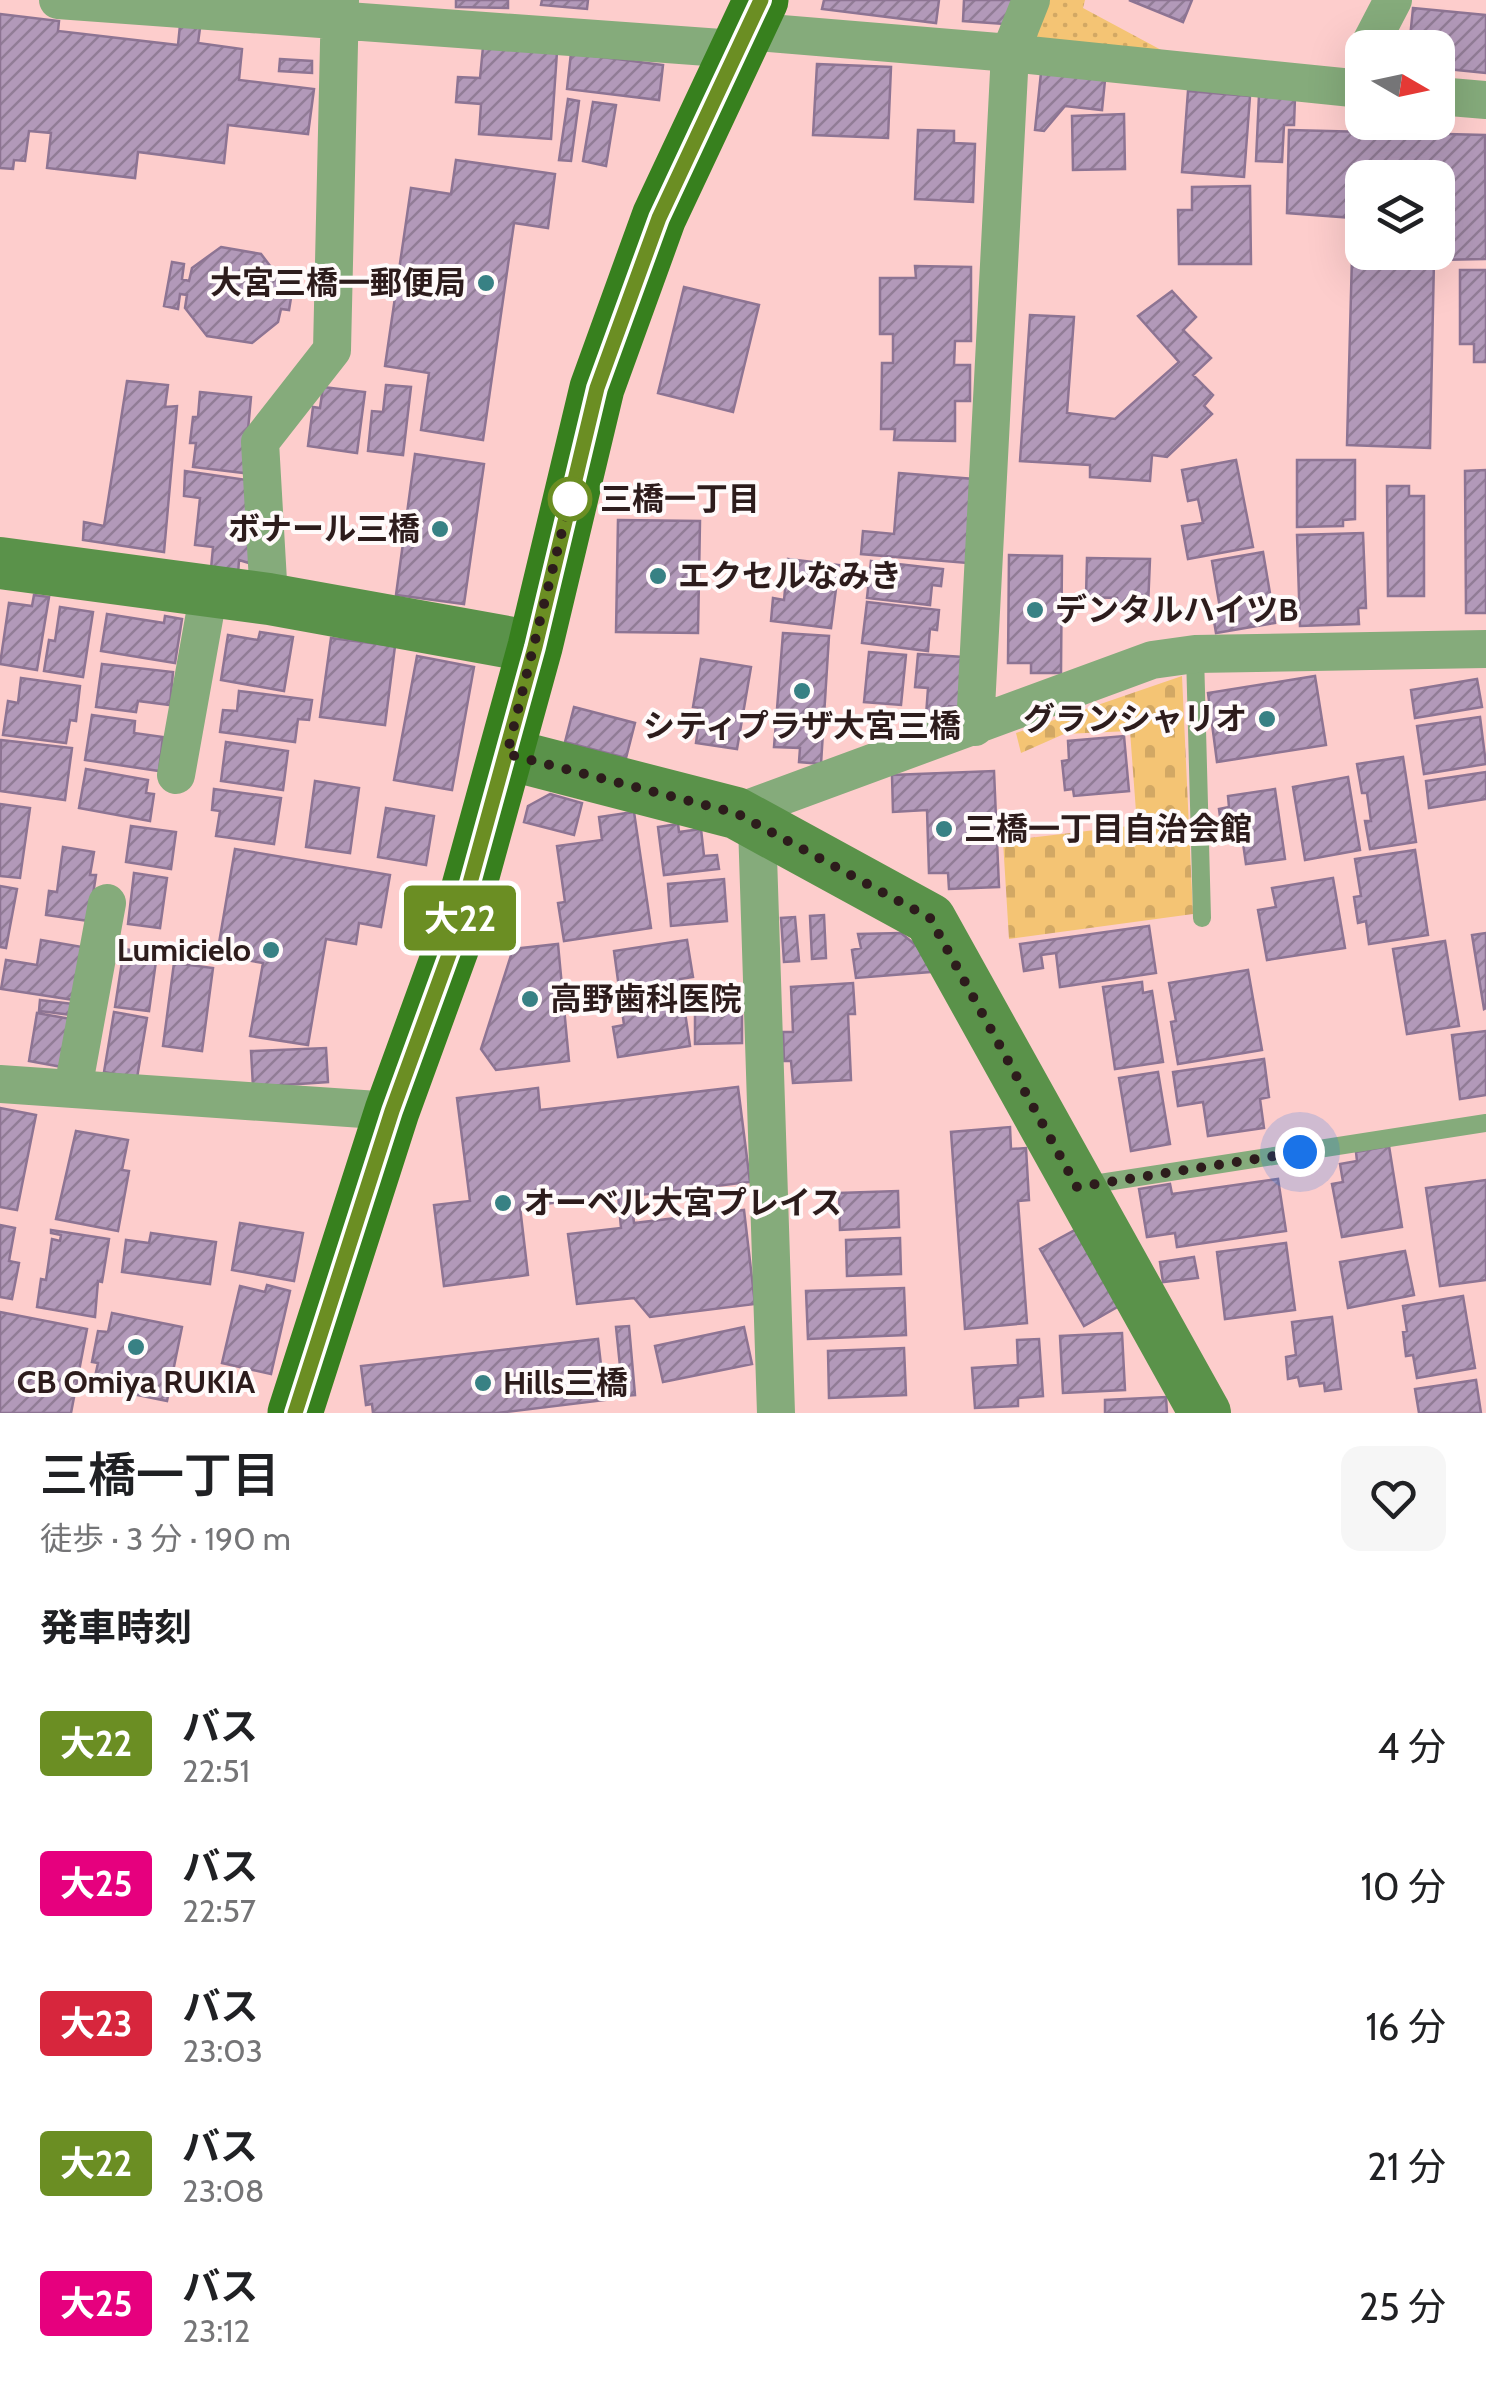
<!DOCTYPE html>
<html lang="ja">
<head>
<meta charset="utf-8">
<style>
  :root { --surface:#fff; --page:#f6f6f6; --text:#202124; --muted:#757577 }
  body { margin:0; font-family:Cabin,"Noto Sans JP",sans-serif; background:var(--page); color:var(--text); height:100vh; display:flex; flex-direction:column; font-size:38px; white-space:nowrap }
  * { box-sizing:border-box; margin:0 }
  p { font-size:32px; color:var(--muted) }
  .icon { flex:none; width:55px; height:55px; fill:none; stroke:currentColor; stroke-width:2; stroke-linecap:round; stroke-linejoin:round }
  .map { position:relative; height:1413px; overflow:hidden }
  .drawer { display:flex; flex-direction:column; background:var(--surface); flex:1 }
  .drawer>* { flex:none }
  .badge { padding:0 20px; border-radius:8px; font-size:35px; line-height:65px }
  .needle { width:65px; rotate:99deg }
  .fabs { position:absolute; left:1345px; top:30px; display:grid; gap:20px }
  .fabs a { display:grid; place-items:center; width:110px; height:110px; border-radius:20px; background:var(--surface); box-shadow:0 10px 40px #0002; font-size:50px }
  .you { position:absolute; width:50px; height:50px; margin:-25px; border:8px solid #fff; border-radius:50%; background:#1a73e8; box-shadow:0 0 0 15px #1a73e833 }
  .map>.badge { position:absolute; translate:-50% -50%; box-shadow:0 0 0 5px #fff }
  h2 { padding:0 40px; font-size:38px; line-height:90px }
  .round { display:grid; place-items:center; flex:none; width:105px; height:105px; border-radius:20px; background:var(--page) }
  .head { display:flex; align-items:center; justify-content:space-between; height:170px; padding:0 40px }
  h1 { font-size:48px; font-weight:600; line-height:75px }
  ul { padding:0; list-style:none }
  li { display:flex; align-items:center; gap:30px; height:140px; padding:0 40px }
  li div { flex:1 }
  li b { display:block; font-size:38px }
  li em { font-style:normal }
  li .badge { min-width:110px; font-weight:700; text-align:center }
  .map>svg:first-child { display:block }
</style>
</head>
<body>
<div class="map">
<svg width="1486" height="1413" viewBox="0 0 1486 1413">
  <defs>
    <pattern id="grass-dots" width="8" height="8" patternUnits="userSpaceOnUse" patternTransform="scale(2.5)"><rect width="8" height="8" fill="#f4c474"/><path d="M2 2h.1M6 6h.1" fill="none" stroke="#d2a864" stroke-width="1.8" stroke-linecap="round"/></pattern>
    <pattern id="cemetery-stones" width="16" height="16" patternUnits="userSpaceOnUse" patternTransform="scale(2.5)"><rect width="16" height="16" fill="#f4c474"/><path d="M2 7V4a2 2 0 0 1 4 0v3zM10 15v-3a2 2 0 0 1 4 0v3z" fill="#d2a864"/></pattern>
    <pattern id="building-hatch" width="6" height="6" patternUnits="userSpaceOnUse" patternTransform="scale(2.5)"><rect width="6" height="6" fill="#b299b9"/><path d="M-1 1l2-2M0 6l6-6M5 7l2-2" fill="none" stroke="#917c96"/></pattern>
  </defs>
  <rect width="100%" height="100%" fill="#fdcdcc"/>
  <path fill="url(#grass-dots)" d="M 1043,0 L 1085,0 L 1083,8 L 1178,59 L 1028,42 Z"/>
  <path fill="url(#cemetery-stones)" d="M 1182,676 L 1193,914 L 1009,939 L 1003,841 L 1137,825 L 1130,731 L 1064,734 L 1021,753 L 1016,733 Z"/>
  <path fill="url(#building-hatch)" stroke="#8d7493" stroke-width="2.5" fill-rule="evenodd" d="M 456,0 L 508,0 L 508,8 L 456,7 Z
    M 542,0 L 588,0 L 587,9 L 541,5 Z
    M 824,0 L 939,0 L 936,23 L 822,9 Z
    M 964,0 L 1013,0 L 1004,24 L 963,21 Z
    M 1129,0 L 1192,0 L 1183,22 Z
    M 1413,8 L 1486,15 L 1486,73 L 1438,68 L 1438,48 L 1409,48 Z
    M 0,14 L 59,21 L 58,31 L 178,45 L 180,25 L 200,28 L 198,43 L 242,49 L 239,80 L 314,89 L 308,134 L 228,125 L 224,163 L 138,152 L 135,178 L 47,168 L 51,133 L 29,131 L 25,161 L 14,160 L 13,169 L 0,168 Z
    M 483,47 L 557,52 L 551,139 L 479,134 L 481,104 L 456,102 L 458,77 L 480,78 Z
    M 571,53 L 663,65 L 659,100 L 567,89 Z
    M 280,59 L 312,61 L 312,73 L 279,71 Z
    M 817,64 L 891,67 L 888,138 L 813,135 Z
    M 1041,73 L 1105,80 L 1102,110 L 1065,106 L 1044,131 L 1035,130 Z
    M 1188,91 L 1250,96 L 1244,177 L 1182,172 Z
    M 1259,95 L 1295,97 L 1294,125 L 1284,125 L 1282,162 L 1256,161 Z
    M 568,99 L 579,101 L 571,161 L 559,160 Z
    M 593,102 L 616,105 L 606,166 L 583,161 Z
    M 1124,114 L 1125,169 L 1073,170 L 1072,116 Z
    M 918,130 L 954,131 L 954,143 L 975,144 L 973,202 L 915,199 Z
    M 1289,130 L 1485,135 L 1486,259 L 1434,260 L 1430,448 L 1347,445 L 1353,218 L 1287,213 ZM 1362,178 L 1438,178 L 1438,252 L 1362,252 Z
    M 456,160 L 555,174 L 548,228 L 514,223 L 483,440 L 421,430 L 429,373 L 385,366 L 411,188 L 451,194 Z
    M 1250,186 L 1251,264 L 1179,264 L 1178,210 L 1192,210 L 1192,187 Z
    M 221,247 L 261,254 L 284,284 L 282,298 L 291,298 L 289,310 L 281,309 L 278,322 L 252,343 L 207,336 L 185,308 L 187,295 L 180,294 L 178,309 L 164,306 L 172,262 L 184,264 L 182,279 L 189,281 L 192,268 Z
    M 915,266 L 971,267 L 971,341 L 955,341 L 954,365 L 970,365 L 970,401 L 955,401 L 955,441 L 894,440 L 895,429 L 881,429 L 882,363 L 893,363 L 893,334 L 880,334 L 880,278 L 916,278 Z
    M 1460,270 L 1486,270 L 1486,362 L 1474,362 L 1474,344 L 1460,344 Z
    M 684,287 L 759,305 L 733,412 L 658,393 Z
    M 1172,291 L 1196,317 L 1183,330 L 1211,358 L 1193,375 L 1213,395 L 1204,406 L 1212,414 L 1167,457 L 1152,455 L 1150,481 L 1090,477 L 1090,465 L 1020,461 L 1030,315 L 1074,317 L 1067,413 L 1115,419 L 1179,362 L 1138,316 Z
    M 127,381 L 168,385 L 165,407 L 177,406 L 164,552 L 83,540 L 84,522 L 104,526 Z
    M 386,385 L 411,387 L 403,455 L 368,451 L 372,411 L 383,412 Z
    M 323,387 L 365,392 L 357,453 L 308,446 L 313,407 L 320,408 Z
    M 200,392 L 251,397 L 244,473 L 193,467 L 196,443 L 190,443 L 193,417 L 198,417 Z
    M 415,454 L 484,464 L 464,604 L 396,595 Z
    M 1236,460 L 1253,547 L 1188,559 L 1182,526 L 1203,523 L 1198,499 L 1188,501 L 1182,470 Z
    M 1297,460 L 1355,460 L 1355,519 L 1343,520 L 1343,526 L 1297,527 Z
    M 1486,470 L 1486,613 L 1466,613 L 1465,471 Z
    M 185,471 L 247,480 L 252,564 L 239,560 L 238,575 L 211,569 L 213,547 L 195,545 L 200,498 L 184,496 Z
    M 899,473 L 974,479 L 967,563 L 861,554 L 863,531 L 894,534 Z
    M 1387,486 L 1409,486 L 1409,496 L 1424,496 L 1424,596 L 1388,596 Z
    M 618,520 L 700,521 L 698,633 L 616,632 Z
    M 1363,533 L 1366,608 L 1358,608 L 1359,624 L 1300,626 L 1297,535 Z
    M 1263,552 L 1275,623 L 1216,633 L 1212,609 L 1220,608 L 1212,561 Z
    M 1009,555 L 1062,556 L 1061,673 L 1031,673 L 1031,663 L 1008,663 Z
    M 1087,558 L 1150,559 L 1148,607 L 1117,606 L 1117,598 L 1086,597 Z
    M 788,559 L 839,565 L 831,628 L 771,621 L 773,598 L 784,600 Z
    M 871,561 L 943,569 L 941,586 L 932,585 L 930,605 L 867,598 Z
    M 34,595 L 49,597 L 37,670 L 0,664 L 9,603 L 32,606 Z
    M 867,602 L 939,610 L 937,630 L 930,629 L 928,651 L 862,643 Z
    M 60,607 L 93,612 L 83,677 L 44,671 L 49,640 L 55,641 Z
    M 107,614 L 164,623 L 165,616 L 182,619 L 175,663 L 101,651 Z
    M 260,632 L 293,637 L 284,691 L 221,680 L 228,635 L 258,640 Z
    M 783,633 L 829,636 L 821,764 L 799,762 L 800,748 L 774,747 Z
    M 331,638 L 395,646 L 385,725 L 320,717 Z
    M 869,652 L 906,655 L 901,705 L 864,702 Z
    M 918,654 L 963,657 L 959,707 L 949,706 L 947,718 L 926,716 L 928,688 L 915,687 Z
    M 417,656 L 474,667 L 452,790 L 394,780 Z
    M 701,659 L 751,667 L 737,749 L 696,743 L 701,708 L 693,707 Z
    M 102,664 L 173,672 L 170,705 L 138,701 L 136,712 L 96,707 Z
    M 1315,676 L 1326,745 L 1217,762 L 1208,693 Z
    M 21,678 L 80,686 L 76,721 L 70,720 L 66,743 L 3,735 L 8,701 L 18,703 Z
    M 1477,679 L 1482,707 L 1415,718 L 1411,690 Z
    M 239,691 L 312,700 L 309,720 L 298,719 L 295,742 L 220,732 L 223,710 L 237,711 Z
    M 574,707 L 635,723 L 626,758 L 565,742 Z
    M 92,715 L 135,721 L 134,733 L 163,737 L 159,771 L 85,760 Z
    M 1480,717 L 1486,764 L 1424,774 L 1417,726 Z
    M 1124,736 L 1129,791 L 1074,796 L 1073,789 L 1065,790 L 1062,761 L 1069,760 L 1068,741 Z
    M 1,740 L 72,748 L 65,800 L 0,791 Z
    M 226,742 L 288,751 L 283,790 L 221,781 Z
    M 1403,757 L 1416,842 L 1370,849 L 1365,821 L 1371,821 L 1367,793 L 1362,793 L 1357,764 Z
    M 86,769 L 148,780 L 146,793 L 154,794 L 150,821 L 79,808 Z
    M 994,771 L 999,887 L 949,889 L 948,873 L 929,873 L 927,810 L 893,812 L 892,775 Z
    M 1486,772 L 1486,799 L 1429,808 L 1426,781 Z
    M 1348,777 L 1360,850 L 1305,860 L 1293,787 Z
    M 315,781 L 359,788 L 350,853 L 306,847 Z
    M 214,789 L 281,798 L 274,844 L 216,836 L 220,811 L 212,810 Z
    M 1275,789 L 1285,859 L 1246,864 L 1242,836 L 1223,839 L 1219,809 L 1229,807 L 1228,796 Z
    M 550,794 L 582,803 L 574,835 L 524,822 L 528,806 Z
    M 0,804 L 30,808 L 20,878 L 0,876 Z
    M 386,808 L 434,816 L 426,865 L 378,857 Z
    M 634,812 L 651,928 L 564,941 L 558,903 L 565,902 L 557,846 L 602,840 L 599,817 Z
    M 678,824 L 679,832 L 701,829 L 704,856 L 717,855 L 719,869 L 664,875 L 658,827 Z
    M 131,826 L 176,832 L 171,869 L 126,862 Z
    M 63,847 L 94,852 L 90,875 L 96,875 L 89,921 L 46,915 L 49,891 L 57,892 Z
    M 235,849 L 390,875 L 381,927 L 359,923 L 356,944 L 326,939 L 308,1045 L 250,1036 L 263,963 L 217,955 Z
    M 1415,850 L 1428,935 L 1369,944 L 1366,921 L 1358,923 L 1354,897 L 1361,896 L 1355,859 Z
    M 134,873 L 167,878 L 160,928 L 128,924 Z
    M 1333,878 L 1345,948 L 1267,960 L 1258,910 L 1276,907 L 1272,888 Z
    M 724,879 L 727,921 L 671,926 L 668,884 Z
    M 0,886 L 17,889 L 6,948 L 0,947 Z
    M 824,915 L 826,958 L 812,959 L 810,916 Z
    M 795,917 L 799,961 L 784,962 L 781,918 Z
    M 1149,926 L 1156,973 L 1060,987 L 1056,953 L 1041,955 L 1043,968 L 1024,971 L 1020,944 Z
    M 901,933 L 929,956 L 930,972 L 856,978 L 852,950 L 861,948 L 858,934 Z
    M 1486,933 L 1486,1008 L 1484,1009 L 1472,935 Z
    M 41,940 L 82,947 L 74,1000 L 1,989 L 6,960 L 37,965 Z
    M 687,940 L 693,977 L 680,979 L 690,1046 L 618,1057 L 613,1027 L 624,1025 L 614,951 Z
    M 1445,941 L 1459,1026 L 1407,1034 L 1393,949 Z
    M 558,944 L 569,1061 L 496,1070 L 481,1049 L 513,949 Z
    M 124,949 L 157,954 L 149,1011 L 115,1007 Z
    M 174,963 L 213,968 L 202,1051 L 163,1046 Z
    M 1248,970 L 1262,1050 L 1178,1064 L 1171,1022 L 1176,1021 L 1169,983 Z
    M 1142,982 L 1143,993 L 1152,991 L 1163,1062 L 1115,1069 L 1103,987 Z
    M 853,983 L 855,1014 L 848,1014 L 851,1080 L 793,1083 L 791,1061 L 784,1061 L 783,1032 L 793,1032 L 791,987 Z
    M 40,1000 L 74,1004 L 72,1015 L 39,1011 Z
    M 742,1004 L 742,1043 L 695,1044 L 695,1005 Z
    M 114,1012 L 147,1018 L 137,1078 L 104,1072 Z
    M 37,1013 L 71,1019 L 62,1067 L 29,1061 Z
    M 1486,1031 L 1486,1095 L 1460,1099 L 1452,1035 Z
    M 326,1048 L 328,1082 L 253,1087 L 251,1051 Z
    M 1264,1059 L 1269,1097 L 1260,1099 L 1264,1128 L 1208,1136 L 1203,1102 L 1178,1106 L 1173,1072 Z
    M 1158,1072 L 1170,1144 L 1131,1151 L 1119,1078 Z
    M 738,1087 L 750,1182 L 631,1196 L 634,1223 L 744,1210 L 755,1304 L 650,1317 L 634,1298 L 577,1304 L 568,1234 L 621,1228 L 618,1195 L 520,1207 L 528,1275 L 444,1286 L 434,1205 L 470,1201 L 457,1098 L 538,1088 L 540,1110 Z
    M 0,1108 L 36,1115 L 17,1210 L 0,1207 Z
    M 1010,1127 L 1011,1149 L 1026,1148 L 1029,1200 L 1018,1201 L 1027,1323 L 965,1329 L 951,1132 Z
    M 76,1131 L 128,1140 L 122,1170 L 129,1171 L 118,1231 L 56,1219 Z
    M 1389,1146 L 1402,1227 L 1342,1237 L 1332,1184 L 1343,1182 L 1340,1164 L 1357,1161 L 1356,1152 Z
    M 1278,1179 L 1286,1231 L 1177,1247 L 1175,1233 L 1147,1237 L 1139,1189 L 1170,1184 L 1172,1194 Z
    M 1486,1180 L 1486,1280 L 1440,1286 L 1426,1188 Z
    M 898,1191 L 899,1227 L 840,1230 L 839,1193 Z
    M 240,1223 L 303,1233 L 294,1281 L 232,1270 Z
    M 0,1225 L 15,1228 L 9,1261 L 19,1263 L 12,1299 L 0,1297 Z
    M 51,1230 L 109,1239 L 102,1282 L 98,1281 L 95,1317 L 37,1307 L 41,1279 L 46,1280 L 52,1239 L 60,1241 L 61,1235 L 51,1233 Z
    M 1075,1230 L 1119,1306 L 1084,1326 L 1040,1249 Z
    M 151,1233 L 216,1242 L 210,1284 L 122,1272 L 126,1240 L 149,1243 Z
    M 900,1238 L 901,1274 L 847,1276 L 846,1240 Z
    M 1286,1243 L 1295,1310 L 1225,1319 L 1217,1252 Z
    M 1405,1251 L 1414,1295 L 1348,1308 L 1340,1262 Z
    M 1194,1257 L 1198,1278 L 1163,1282 L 1160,1262 Z
    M 267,1285 L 290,1291 L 271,1374 L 222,1363 L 240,1286 L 265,1292 Z
    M 904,1288 L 906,1335 L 808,1339 L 806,1291 Z
    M 1463,1296 L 1475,1368 L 1417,1378 L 1413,1355 L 1406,1356 L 1403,1332 L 1407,1331 L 1403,1306 Z
    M 0,1312 L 87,1329 L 71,1413 L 0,1413 Z
    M 112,1313 L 182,1327 L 167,1401 L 93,1386 L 98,1363 L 92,1362 L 98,1331 L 108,1332 Z
    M 1332,1317 L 1341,1389 L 1325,1391 L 1324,1383 L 1300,1386 L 1298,1377 L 1288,1379 L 1286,1357 L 1296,1355 L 1292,1322 Z
    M 629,1326 L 635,1395 L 623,1396 L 616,1327 Z
    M 744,1327 L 752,1364 L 663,1382 L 655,1346 Z
    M 1122,1333 L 1125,1390 L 1063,1393 L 1060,1336 Z
    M 598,1339 L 605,1400 L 497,1413 L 373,1413 L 372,1404 L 366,1405 L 361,1366 Z
    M 1039,1339 L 1043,1396 L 1018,1398 L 1018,1406 L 975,1408 L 972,1368 L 1018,1365 L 1017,1340 Z
    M 904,1348 L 906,1395 L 829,1398 L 828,1351 Z
    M 1476,1380 L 1481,1413 L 1419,1413 L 1415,1389 Z
    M 1166,1397 L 1167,1413 L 1105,1413 L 1105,1400 Z"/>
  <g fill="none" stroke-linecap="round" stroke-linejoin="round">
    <path stroke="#85ab7b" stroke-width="18" d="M 1195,654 L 1202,918
      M 1087,1185 L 1486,1123"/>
    <path stroke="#85ab7b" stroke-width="38" d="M 58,0 L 735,49
      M 746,31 L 1010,53 L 1362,89
      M 1368,48 L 1393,0
      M 1438,96 L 1486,100
      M 269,599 L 260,442 L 332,350 L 340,0
      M 975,727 L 1010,53 L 1031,0
      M 176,775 L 209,591
      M 736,813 L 1152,660 L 1195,654 L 1486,649
      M 757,825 L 776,1413
      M 0,1084 L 392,1111
      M 73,1089 L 107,903"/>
    <path stroke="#5a924a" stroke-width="52" d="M 0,563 L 269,599 L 535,647
      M 507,754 L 736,813 L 930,919 L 1205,1413"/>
    <path stroke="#37801e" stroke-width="55" d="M 295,1413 L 392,1111 L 454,941 L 535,647 L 597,388 L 659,217 L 761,0"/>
  </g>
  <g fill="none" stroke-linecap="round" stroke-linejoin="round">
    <g stroke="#fff" stroke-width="22">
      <path id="line" d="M 295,1413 L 392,1111 L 454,941 L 535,647 L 597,388 L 659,218 L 761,0"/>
    </g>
    <use href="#line" stroke="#6b8e23" stroke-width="15"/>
    <path stroke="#2d1c1c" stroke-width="10" stroke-dasharray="0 18" d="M 570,499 L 507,754 L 736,813 L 930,918 L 1077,1187 L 1300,1152"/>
  </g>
  <g fill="#388184" stroke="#fffafa" stroke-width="4">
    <circle cx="486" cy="283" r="10"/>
    <circle cx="440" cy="529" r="10"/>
    <circle cx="658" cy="576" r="10"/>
    <circle cx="1035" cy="610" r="10"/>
    <circle cx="802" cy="691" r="10"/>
    <circle cx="1267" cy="719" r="10"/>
    <circle cx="944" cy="829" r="10"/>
    <circle cx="271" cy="950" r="10"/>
    <circle cx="530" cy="999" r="10"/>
    <circle cx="503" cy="1203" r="10"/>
    <circle cx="136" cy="1347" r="10"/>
    <circle cx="483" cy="1383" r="10"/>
  </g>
  <circle fill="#fff" stroke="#6b8e23" stroke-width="5" cx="570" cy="499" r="20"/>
  <g text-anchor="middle" stroke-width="8" stroke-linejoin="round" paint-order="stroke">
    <g font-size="32" font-weight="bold" fill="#2d1c1c" stroke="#fffafa" text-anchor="start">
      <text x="466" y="294" text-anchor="end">大宮三橋一郵便局</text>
      <text x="420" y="540" text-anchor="end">ボナール三橋</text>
      <text x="678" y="587">エクセルなみき</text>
      <text x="1055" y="621">デンタルハイツB</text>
      <text x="1247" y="730" text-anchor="end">グランシャリオ</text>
      <text x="802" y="737" text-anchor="middle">シティプラザ大宮三橋</text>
      <text x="964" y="840">三橋一丁目自治会館</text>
      <text x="251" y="961" text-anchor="end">Lumicielo</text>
      <text x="550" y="1010">高野歯科医院</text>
      <text x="523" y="1214">オーベル大宮プレイス</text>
      <text x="136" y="1393" text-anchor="middle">CB Omiya RUKIA</text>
      <text x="503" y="1394">Hills三橋</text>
    </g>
    <g font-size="32" font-weight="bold" fill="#2d1c1c" stroke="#fffafa" text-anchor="start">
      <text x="600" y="510">三橋一丁目</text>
    </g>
  </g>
</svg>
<div class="fabs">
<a><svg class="needle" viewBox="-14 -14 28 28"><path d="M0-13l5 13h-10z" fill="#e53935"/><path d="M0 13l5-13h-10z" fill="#757577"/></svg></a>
<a><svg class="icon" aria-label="layers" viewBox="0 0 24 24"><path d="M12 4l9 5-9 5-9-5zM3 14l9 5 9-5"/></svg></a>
</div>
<div class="you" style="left:1300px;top:1152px"></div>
<b class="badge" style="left:460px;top:918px;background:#6b8e23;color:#fff">大22</b>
</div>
<section class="drawer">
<div class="head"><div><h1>三橋一丁目</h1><p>徒歩 · 3 分 · 190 m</p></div><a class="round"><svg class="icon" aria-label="heart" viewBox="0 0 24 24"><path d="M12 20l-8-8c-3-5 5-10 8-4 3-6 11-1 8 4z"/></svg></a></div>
<h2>発車時刻</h2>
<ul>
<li><span class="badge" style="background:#6b8e23;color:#fff">大22</span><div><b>バス</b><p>22:51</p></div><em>4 分</em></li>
<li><span class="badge" style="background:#e6007e;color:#fff">大25</span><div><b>バス</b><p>22:57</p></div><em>10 分</em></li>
<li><span class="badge" style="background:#d7263d;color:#fff">大23</span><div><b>バス</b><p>23:03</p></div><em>16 分</em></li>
<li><span class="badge" style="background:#6b8e23;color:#fff">大22</span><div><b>バス</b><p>23:08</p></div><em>21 分</em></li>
<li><span class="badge" style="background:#e6007e;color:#fff">大25</span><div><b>バス</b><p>23:12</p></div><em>25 分</em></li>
</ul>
</section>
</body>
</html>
